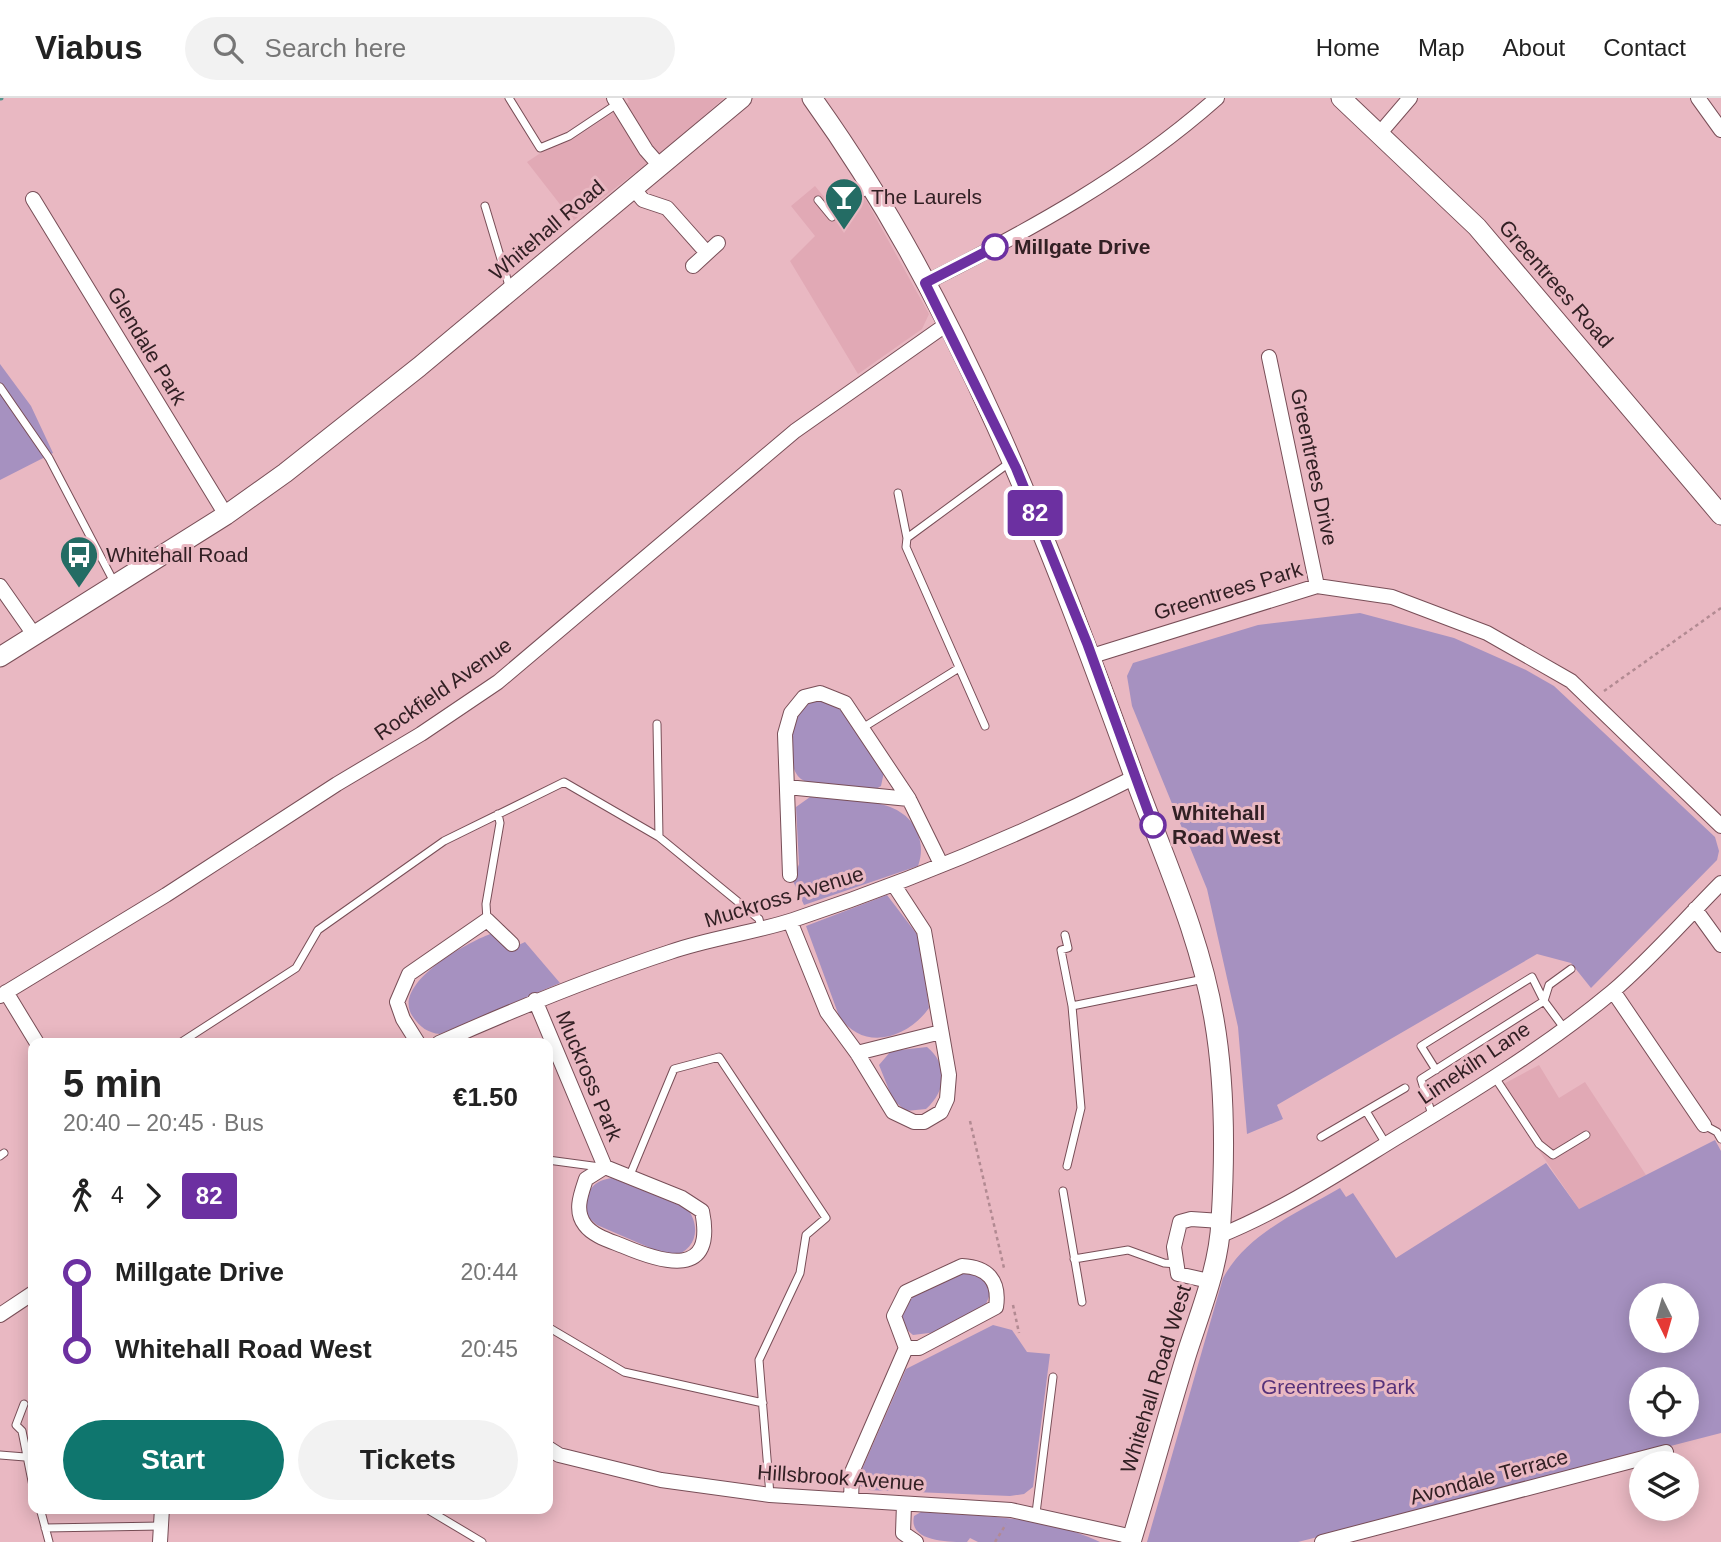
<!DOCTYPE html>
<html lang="en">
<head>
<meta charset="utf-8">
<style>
  :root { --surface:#fff; --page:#f2f2f2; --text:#222; --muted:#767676; --line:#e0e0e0; --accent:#0f766e }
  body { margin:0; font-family:Helvetica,sans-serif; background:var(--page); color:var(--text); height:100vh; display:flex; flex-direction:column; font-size:26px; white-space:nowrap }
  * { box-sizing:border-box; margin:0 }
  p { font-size:23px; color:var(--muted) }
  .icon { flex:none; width:38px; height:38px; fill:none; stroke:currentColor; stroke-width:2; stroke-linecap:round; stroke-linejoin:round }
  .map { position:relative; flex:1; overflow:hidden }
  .side { position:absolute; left:28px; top:940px; width:525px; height:476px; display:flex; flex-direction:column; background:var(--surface); border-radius:14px; box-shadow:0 4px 18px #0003 }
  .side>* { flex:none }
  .badge { padding:0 14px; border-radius:5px; font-size:24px; line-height:46px }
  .needle { width:46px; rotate:175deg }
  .buttons { position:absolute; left:1629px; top:1185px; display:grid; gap:14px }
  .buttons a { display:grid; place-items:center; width:70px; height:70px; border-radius:50%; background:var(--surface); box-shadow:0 4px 18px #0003; font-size:35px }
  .map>.badge { position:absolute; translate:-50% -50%; box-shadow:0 0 0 4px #fff }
  .legs { display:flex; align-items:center; gap:10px; height:77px; padding:0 35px; font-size:23px }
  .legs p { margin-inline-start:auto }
  .head { display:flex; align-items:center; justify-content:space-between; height:119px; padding:0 35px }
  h1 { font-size:38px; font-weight:800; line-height:52px }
  .button { display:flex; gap:14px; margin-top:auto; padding:14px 35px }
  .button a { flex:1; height:80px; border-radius:42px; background:var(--accent); color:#fff; font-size:28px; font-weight:800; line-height:80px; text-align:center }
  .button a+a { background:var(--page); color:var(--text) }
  ul { padding:0 35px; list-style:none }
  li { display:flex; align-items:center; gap:24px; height:77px; font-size:26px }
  li i { display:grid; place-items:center; width:10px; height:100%; margin:0 9px; background:currentColor }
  li i::after { content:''; width:18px; height:18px; margin:-9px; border:5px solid; border-radius:50%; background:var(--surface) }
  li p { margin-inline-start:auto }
  li:first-child i { background:linear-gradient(#0000 50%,currentColor 0) }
  li:last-child i { background:linear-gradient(currentColor 50%,#0000 0) }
  header { display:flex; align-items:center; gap:42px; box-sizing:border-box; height:98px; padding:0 35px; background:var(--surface); border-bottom:2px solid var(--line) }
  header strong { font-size:33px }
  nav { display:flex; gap:38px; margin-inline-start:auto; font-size:24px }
  .search { width:490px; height:63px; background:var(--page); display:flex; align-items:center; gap:18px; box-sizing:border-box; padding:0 24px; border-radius:38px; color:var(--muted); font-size:26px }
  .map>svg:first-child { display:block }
</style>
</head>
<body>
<header>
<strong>Viabus</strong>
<div class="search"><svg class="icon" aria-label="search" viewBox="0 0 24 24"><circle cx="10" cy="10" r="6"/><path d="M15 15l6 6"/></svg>Search here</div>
<nav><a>Home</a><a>Map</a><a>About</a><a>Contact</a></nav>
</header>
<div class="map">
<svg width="1721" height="1444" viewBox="0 0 1721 1444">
  <rect width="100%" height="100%" fill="#e9b8c2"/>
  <path fill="#e1a9b5" d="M 627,0 L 724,0 L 677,42 L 573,123 L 527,64 L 557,44 L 570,43 L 629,4 Z
    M 856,84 L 929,216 L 922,231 L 858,276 L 790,163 L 815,138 L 791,108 L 815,88 L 830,106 Z
    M 1539,967 L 1559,1000 L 1585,984 L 1646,1077 L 1579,1111 L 1496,990 Z"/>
  <path fill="#a691c0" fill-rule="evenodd" d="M 0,266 L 31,308 L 53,355 L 0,382 Z
    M 1360,515 L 1454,540 L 1526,572 L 1554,588 L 1715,739 L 1719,753 L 1717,762 L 1591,890 L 1571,865 L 1537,856 L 1277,1007 L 1283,1021 L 1247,1036 L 1238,929 L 1207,791 L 1132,608 L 1127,578 L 1133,565 L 1258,527 Z
    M 817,602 C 852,606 867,648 884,674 L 881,688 L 876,691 C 859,689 813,690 801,681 C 786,670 789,627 799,614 C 805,607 809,605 817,602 Z
    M 810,699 C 845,703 904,696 918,736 C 922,748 922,756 918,768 L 804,807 L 793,783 L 799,766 L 796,709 Z
    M 887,797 L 919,839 L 929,910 C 907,941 863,954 839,918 L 806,828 Z
    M 496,834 L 512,850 L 525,844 L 560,885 L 440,936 C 428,935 420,929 413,919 C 389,886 470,842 496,834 Z
    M 927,949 C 949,967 946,993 926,1011 L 906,1013 L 893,1002 L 879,967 L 891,953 Z
    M 1715,1042 L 1721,1053 L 1721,1335 L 1298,1444 L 1147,1444 L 1223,1180 C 1248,1135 1297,1115 1340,1090 L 1346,1099 L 1353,1095 L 1396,1160 L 1546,1065 L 1579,1111 ZM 1642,1197 L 1687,1197 L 1687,1242 L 1642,1242 ZM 1642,1281 L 1687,1281 L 1687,1326 L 1642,1326 Z
    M 612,1080 L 687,1110 C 702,1130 696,1153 671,1159 L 597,1127 L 588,1119 C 583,1097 590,1083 612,1080 Z
    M 963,1175 C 977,1175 985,1181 991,1194 L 983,1213 L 937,1234 L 913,1237 C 903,1229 900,1221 903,1208 L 915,1197 Z
    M 993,1227 L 1012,1232 L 1027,1254 L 1050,1256 L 1033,1389 L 1024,1396 L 1010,1398 L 867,1392 L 856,1385 L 906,1271 Z
    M 921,1414 C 980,1418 1046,1418 1100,1444 L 978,1444 L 970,1440 L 967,1444 C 949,1444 908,1444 914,1418 Z"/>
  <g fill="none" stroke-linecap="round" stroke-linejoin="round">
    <path stroke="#57938c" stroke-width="5" d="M 0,0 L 1,0"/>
    <g stroke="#784e57" stroke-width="9">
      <path id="lane" d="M 509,0 L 540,50 L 569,38 L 617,6
        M 818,102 L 832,119 L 869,90
        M 485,108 L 510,191
        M 0,289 L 49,360 L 115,486
        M 898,395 L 907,440
        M 657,626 L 659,739 L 759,821 L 761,830
        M 985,628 L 906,449 L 907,440 L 1009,365
        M 864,629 L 959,570
        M 487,822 L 486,806 L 500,725 L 498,716
        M 1065,837 L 1068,850 L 1061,852 L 1072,908
        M 1544,903 L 1549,887 L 1571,871
        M 180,945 L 296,870 L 318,832 L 444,743 L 564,684 L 659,739
        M 1436,972 L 1421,948 L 1532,879 L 1544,903
        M 1494,978 L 1539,1046 L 1553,1057 L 1586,1037
        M 1366,1013 L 1386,1046
        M 1432,1017 L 1421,981 L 1544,903 L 1564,930
        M 1704,1027 L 1717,1034 L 1721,1041
        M 1321,1039 L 1405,990
        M 0,1058 L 4,1055
        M 548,1062 L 600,1069
        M 1067,1068 L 1081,1010 L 1072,908 L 1204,881
        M 630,1077 L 674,971 L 719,959 L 826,1120 L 806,1137 L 800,1175 L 759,1262 L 770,1397
        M 1063,1093 L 1082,1204
        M 1074,1161 L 1128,1152 L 1164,1165 L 1177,1166
        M 548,1229 L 624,1274 L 763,1305
        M 24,1306 L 16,1327 L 22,1333 L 33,1388
        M 0,1357 L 25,1359
        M 40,1410 L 49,1444
        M 425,1410 L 482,1444
        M 1036,1415 L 1053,1279
        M 45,1430 L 161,1428"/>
    </g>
    <g stroke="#784e57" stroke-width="16">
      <path id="street" d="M 614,0 L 646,52 L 660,68
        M 1698,0 L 1721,32
        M 1380,35 L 1410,0
        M 633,90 L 643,102 L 667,110 L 707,155
        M 33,101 L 226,417
        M 693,168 L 718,145
        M 925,185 C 1030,132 1129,78 1217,0
        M 1269,259 L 1317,488
        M 0,488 L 35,538
        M 1092,558 L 1317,488 L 1392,499 L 1487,535 L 1571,583 L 1721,728
        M 787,689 L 909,701
        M 790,777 L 785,636 L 791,615 L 804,599 L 820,595 L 845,605 L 909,701 L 941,766
        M 1695,811 L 1721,847
        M 790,823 L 827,914 L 857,955 L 893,1014 L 914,1024 L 924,1024 L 941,1014 L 947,1001 L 949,977 L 924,833 L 894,787
        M 1613,893 L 1704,1027
        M 6,894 L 37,945
        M 0,898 L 166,797 L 337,686 L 421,636 L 498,584 L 795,333 L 947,226
        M 535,902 L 605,1069
        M 418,945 L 403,921 L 397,904 L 409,876 L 487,822 L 512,846
        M 439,945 C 515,911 591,880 670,854 C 710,840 753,835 793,822 C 910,783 1025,735 1135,679
        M 857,955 L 941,934
        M 605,1069 L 682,1100 L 702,1113 C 716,1181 663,1165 623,1148 C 611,1143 593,1138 585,1127 C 574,1113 581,1096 586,1081 Z
        M 1219,1138 C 1281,1113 1339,1075 1396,1040 C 1469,996 1546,949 1612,894 C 1651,861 1685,821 1721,785
        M 962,1168 C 988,1169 1000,1183 996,1209 L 919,1250 L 906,1250 L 894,1218 L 906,1194 Z
        M 1209,1183 L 1178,1176 L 1174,1149 L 1180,1124 L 1191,1121 L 1221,1123
        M 0,1217 L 33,1195
        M 548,1350 L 559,1357 L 661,1382 L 770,1397 L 1011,1412 L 1133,1439
        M 851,1402 L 852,1374 L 906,1250
        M 904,1406 L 903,1435 L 916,1444
        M 160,1444 L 162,1410
        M 1322,1444 L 1666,1354"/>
    </g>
    <g stroke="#784e57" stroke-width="21">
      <path id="secondary" d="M 812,0 C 959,204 1049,444 1134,678 C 1163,758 1200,837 1214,921 C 1225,984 1225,1059 1221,1123 C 1219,1169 1200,1214 1186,1258 C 1167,1320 1150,1382 1131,1444
        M 1341,0 L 1477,129 L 1721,417
        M 0,559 L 226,417 L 285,375 L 419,269 L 742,0"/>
    </g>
    <path stroke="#b28a92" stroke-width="2.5" stroke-dasharray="3.5 3.5" stroke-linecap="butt" d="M 1604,593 L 1721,510
      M 970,1023 L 1004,1170
      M 1013,1207 L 1019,1235
      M 995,1444 L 1006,1426"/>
    <use href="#lane" stroke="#fff" stroke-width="7"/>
    <use href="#street" stroke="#fff" stroke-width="14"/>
    <use href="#secondary" stroke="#fff" stroke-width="19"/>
  </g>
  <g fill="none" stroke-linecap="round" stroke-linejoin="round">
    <g stroke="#fff" stroke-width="16">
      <path id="line-1" d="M 995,149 L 925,185 L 1016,370 L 1087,545 L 1153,727"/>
    </g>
    <use href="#line-1" stroke="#6c30a1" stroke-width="10"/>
  </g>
  <defs>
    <g id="bar-pin" transform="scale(2.0125)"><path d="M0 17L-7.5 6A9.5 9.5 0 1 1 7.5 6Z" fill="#246c64" stroke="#e9b8c2"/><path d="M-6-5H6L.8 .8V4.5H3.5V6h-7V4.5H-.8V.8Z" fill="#fff"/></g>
    <g id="bus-pin" transform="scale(2.0125)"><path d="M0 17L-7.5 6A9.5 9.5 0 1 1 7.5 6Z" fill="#246c64" stroke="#e9b8c2"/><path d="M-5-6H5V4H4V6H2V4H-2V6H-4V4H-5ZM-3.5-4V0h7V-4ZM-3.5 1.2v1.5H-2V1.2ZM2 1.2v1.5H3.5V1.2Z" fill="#fff"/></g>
  </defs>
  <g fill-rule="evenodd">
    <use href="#bar-pin" x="844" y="99"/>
    <use href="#bus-pin" x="79" y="457"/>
  </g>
  <g fill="#fff" stroke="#6c30a1" stroke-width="3.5">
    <circle cx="995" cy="149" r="12"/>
    <circle cx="1153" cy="727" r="12"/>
  </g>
  <g text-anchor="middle" stroke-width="6" stroke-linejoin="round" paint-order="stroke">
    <g font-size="21" fill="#322024" stroke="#e9b8c2" text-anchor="start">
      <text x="871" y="106">The Laurels</text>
      <text x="106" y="464">Whitehall Road</text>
    </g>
    <g font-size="21" fill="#322024" stroke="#e9b8c2">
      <text transform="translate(547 132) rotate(-40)" y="7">Whitehall Road</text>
      <text transform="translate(1556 186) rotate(49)" y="7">Greentrees Road</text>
      <text transform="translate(147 248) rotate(59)" y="7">Glendale Park</text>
      <text transform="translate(1314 369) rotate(78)" y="7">Greentrees Drive</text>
      <text transform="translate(1228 493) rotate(-17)" y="7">Greentrees Park</text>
      <text transform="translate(443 591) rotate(-35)" y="7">Rockfield Avenue</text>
      <text transform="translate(784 799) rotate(-17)" y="7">Muckross Avenue</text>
      <text transform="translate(1474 965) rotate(-34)" y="7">Limekiln Lane</text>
      <text transform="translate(589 978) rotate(67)" y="7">Muckross Park</text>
      <text transform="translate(1156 1281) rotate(-73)" y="7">Whitehall Road West</text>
      <text transform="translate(1489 1379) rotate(-15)" y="7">Avondale Terrace</text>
      <text transform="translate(841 1380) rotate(4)" y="7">Hillsbrook Avenue</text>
    </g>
    <g font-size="21" font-weight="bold" fill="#322024" stroke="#e9b8c2" text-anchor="start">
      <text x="1014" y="156">Millgate Drive</text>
      <text x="1172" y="722">Whitehall<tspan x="1172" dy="24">Road West</tspan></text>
    </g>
    <g font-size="21" fill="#56327a" stroke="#e9b8c2">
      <text x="1338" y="1296">Greentrees Park</text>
    </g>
  </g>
</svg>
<div class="buttons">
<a><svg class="needle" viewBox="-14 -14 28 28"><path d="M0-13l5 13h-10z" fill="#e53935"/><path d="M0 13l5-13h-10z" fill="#767676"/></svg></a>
<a><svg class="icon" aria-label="locate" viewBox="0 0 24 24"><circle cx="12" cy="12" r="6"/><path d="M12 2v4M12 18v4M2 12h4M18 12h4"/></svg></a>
<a><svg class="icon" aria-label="layers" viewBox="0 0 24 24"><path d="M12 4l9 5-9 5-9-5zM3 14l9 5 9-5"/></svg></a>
</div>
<b class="badge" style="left:1035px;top:415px;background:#6c30a1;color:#fff">82</b>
<section class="side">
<div class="head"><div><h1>5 min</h1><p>20:40 – 20:45 · Bus</p></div><b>€1.50</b></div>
<div class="legs"><svg class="icon" aria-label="walk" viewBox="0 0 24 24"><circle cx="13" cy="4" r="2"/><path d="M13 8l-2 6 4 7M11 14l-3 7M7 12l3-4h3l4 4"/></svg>4<svg class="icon" aria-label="forward" viewBox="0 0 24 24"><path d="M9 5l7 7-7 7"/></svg><b class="badge" style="background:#6c30a1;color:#fff">82</b></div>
<ul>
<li><i style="color:#6c30a1"></i><b>Millgate Drive</b><p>20:44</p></li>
<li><i style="color:#6c30a1"></i><b>Whitehall Road West</b><p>20:45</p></li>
</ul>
<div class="button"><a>Start</a><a>Tickets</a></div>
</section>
</div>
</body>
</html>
